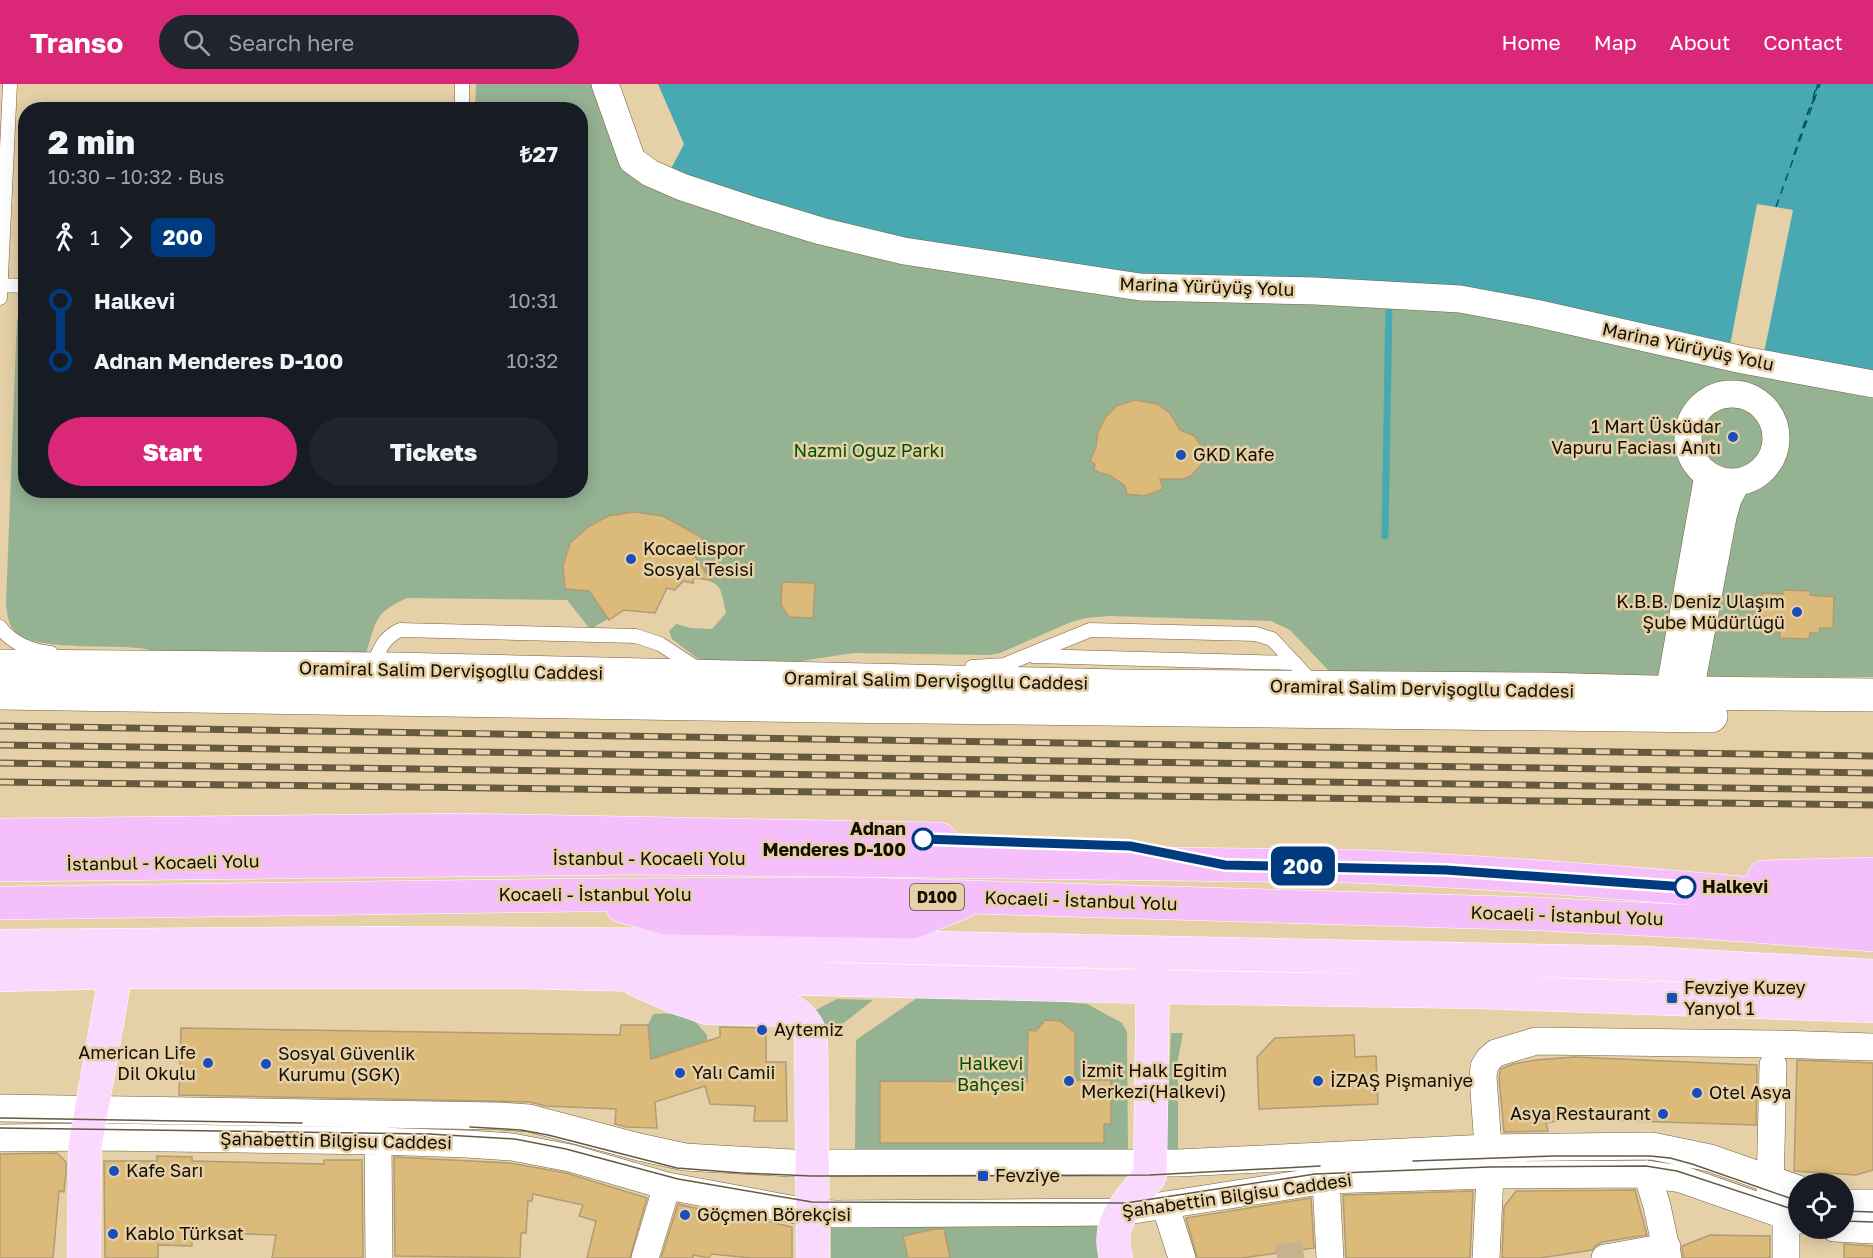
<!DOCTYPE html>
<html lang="en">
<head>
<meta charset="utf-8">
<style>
  :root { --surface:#171b24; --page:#20242c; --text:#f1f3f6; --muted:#9ea1a6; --accent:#db2777 }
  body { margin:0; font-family:"Golos Text",sans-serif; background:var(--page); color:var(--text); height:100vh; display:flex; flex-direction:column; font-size:22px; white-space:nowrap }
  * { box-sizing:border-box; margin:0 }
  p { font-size:20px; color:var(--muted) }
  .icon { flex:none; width:33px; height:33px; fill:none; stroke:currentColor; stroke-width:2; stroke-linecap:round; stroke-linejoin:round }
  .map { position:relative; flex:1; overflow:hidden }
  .side { position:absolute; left:18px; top:18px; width:570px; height:396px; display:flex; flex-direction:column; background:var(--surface); border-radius:24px; box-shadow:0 3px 15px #0003 }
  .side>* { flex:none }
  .badge { padding:0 12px; border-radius:9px; font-size:21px; line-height:39px }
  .buttons { position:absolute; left:1788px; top:1089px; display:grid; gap:12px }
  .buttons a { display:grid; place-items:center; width:66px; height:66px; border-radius:50%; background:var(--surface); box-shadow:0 3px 15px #0003; font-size:30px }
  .map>.badge { position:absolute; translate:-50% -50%; box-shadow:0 0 0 3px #fff }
  .legs { display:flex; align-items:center; gap:9px; height:66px; padding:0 30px; font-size:20px }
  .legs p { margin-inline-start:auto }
  .overview { display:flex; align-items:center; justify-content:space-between; height:102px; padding:0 30px }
  h1 { font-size:33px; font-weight:800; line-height:45px }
  .primary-button { display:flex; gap:12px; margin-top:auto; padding:12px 30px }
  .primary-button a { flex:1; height:69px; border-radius:36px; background:var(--accent); color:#fff; font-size:24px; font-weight:800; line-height:69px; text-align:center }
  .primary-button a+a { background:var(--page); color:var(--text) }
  ul { padding:0 30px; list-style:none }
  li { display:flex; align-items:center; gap:21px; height:60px; font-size:22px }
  li i { display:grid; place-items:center; width:9px; height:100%; margin:0 8px; background:currentColor }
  li i::after { content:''; width:15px; height:15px; margin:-8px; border:4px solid; border-radius:50%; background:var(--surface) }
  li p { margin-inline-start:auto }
  li:first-child i { background:linear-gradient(#0000 50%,currentColor 0) }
  li:last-child i { background:linear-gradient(currentColor 50%,#0000 0) }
  header { display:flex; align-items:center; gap:36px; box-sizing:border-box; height:84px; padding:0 30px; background:var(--accent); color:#fff }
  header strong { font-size:28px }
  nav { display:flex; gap:33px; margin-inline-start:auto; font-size:21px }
  .search { width:420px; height:54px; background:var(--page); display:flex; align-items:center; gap:15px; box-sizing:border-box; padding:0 21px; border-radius:33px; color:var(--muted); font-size:22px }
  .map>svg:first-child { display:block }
</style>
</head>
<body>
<header>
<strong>Transo</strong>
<div class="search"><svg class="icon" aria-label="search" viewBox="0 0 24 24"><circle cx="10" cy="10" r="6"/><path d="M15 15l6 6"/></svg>Search here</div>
<nav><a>Home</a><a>Map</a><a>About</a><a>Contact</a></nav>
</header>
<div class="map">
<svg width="1873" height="1174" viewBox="0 0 1873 1174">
  <rect width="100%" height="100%" fill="#e5d0a7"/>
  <path fill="#95b293" d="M 476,0 L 605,0 L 650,89 L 1460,215 L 1873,300 L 1873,593 C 1692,593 1511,589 1330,588 L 1290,546 L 1271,537 L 1110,532 L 1086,534 L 1071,538 L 1000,569 L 989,571 L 853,569 L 782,580 L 703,579 L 672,555 L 669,547 L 676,540 L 691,544 L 712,545 L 726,529 C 721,504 722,497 694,494 L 693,499 L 683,498 L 675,506 L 667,504 L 655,529 L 624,526 L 590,545 L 567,516 L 407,514 C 372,529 376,540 365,573 L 165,571 C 156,568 146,564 137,564 C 111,561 30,567 14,547 C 8,539 7,529 6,520 L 17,235 L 25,236 L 26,406 L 580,406 L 580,26 L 475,25 Z
    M 917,914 L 1045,916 L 1087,920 L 1122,939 L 1127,948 L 1128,1067 L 855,1066 L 856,956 Z
    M 837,915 L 873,916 L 831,949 L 815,949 L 814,927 Z
    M 688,929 L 707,951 L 709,975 L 692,962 L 654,974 L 666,1014 L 654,1014 L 648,941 L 653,930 Z
    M 1171,949 L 1183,949 L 1178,975 L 1178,1075 L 1166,1074 Z
    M 1096,1138 L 1106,1174 L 831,1174 L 831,1141 Z"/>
  <path fill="#49a9b2" d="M 658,0 L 1873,0 L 1873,300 L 1762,279 L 1793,126 L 1757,120 L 1728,272 L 1535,229 L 1028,187 L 665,96 L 684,60 Z"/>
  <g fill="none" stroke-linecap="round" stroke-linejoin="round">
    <path stroke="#49a9b2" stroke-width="7" d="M 1385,452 L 1389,217"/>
    <path stroke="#00585f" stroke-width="1.5" stroke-dasharray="8 6" stroke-linecap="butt" d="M 1813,14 L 1817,0
      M 1812,20 L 1818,0
      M 1794,71 L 1811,19
      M 1776,123 L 1820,0"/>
  </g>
  <path fill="#dbba7a" stroke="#b09c75" stroke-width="1.5" d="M 1135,316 L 1157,320 L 1170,329 L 1180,346 L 1195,352 L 1203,365 L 1201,381 L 1191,392 L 1183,395 L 1160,395 L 1163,405 L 1144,412 L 1127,410 L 1125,402 L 1109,391 L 1100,389 L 1094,385 L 1095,380 L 1090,377 L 1096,363 L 1098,348 L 1105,334 L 1116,322 Z
    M 634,428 L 663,432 L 703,454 L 692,468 L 711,496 L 694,494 L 693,499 L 683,497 L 675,506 L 667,504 L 655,529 L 624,526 L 609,536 L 589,507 L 565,505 L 563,482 L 570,459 L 588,443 L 608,432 Z
    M 782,498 L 815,499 L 813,534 L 789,533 L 781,521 Z
    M 1783,506 L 1810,507 L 1810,511 L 1834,513 L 1833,544 L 1820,544 L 1819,549 L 1810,549 L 1809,555 L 1780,554 L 1780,548 L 1770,548 L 1770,543 L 1761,543 L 1762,509 L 1783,510 Z
    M 1045,936 L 1060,937 L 1075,949 L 1075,996 L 1111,996 L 1111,1040 L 1104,1040 L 1104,1059 L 880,1059 L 880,997 L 1027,998 L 1028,946 L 1036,947 Z
    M 621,941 L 648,941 L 651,975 L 720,953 L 720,943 L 766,944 L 766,978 L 786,978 L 787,1037 L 754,1037 L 755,1022 L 710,1020 L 705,1002 L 655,1018 L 657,1044 L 626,1043 L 615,1040 L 616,1025 L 545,1022 L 530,1018 L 179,1011 L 181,944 L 620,951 Z
    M 1354,951 L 1355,973 L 1376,972 L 1378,1020 L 1259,1025 L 1257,973 L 1275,954 Z
    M 1574,973 L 1757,981 L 1756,1041 L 1600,1036 L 1600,1029 L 1546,1039 L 1548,1047 L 1504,1048 L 1499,993 L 1501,985 L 1513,980 L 1536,976 Z
    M 1797,976 L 1873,979 L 1873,1086 L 1856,1091 L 1794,1087 Z
    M 57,1069 L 66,1078 L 66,1088 L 64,1108 L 59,1107 L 53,1174 L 0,1174 L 0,1070 Z
    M 157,1072 L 192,1073 L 192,1077 L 324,1080 L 324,1076 L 362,1076 L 363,1174 L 272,1174 L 276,1151 L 192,1148 L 192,1162 L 158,1161 L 158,1174 L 105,1174 L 104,1077 L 157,1077 Z
    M 394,1073 L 510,1079 L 566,1089 L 647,1114 L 630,1174 L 587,1174 L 596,1137 L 579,1132 L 583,1121 L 533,1110 L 532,1117 L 528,1117 L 526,1149 L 521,1149 L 520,1174 L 395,1172 Z
    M 1635,1106 L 1647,1151 L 1602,1158 L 1595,1162 L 1592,1166 L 1540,1174 L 1502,1174 L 1504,1123 L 1516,1107 Z
    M 1473,1107 L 1470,1174 L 1346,1174 L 1343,1111 Z
    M 1311,1114 L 1314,1164 L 1242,1174 L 1197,1174 L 1186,1134 Z
    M 678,1120 L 749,1136 L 749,1133 L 792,1143 L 792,1174 L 752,1174 L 711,1170 L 709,1174 L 693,1171 L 693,1174 L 661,1174 Z
    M 934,1145 L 944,1145 L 950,1174 L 908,1174 L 903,1152 Z
    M 1710,1151 L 1770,1152 L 1770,1174 L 1683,1174 L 1682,1162 Z
    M 1844,1160 L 1873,1162 L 1873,1174 L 1844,1174 Z"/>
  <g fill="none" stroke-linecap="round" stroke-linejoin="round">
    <path stroke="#c6b38e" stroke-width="27" stroke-dasharray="27 14" stroke-linecap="butt" d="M 1277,1174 L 1330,1166"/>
    <g stroke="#75613c" stroke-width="15">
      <path id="lane" d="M 462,26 L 462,0
        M 0,201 L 26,202
        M 0,214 L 10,0
        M 0,543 C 11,559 32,567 51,569
        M 1033,572 L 1295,579
        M 373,583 C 379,566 383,554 400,546 L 636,552 L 660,560 L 698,585
        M 972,583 L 1004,581 L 1090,546 L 1256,550 L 1272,555 L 1313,599"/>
    </g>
    <g stroke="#75613c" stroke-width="28">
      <path id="street" d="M 605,0 L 632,76 L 650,89 L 682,103 L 758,128 L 821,147 L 904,167 L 1140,203 L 1315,207 L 1460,215 L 1535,229 L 1743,276 L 1873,300
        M1688 354a44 44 0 1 1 88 0a44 44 0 1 1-88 0Z
        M 1708,391 L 1669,609 L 1669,622 L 1679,632 L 1685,626 L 1688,618 L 1723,433 L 1728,415 L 1737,398
        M 1773,981 L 1770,1106 L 1786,1132 L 1786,1174
        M 0,1024 L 498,1032 L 529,1034 L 639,1063 L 685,1073 L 792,1079 L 1178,1079 L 1488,1064 L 1652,1062 L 1710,1074 L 1798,1105
        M 0,1054 L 100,1053 L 378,1057 L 467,1060 L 512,1063 L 570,1074 L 667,1102 L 812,1129 L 836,1130 L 1121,1128 L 1326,1096 L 1490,1091 L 1647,1090 L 1681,1095 L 1798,1136
        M 378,1057 L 379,1174
        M 1647,1090 L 1657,1122 L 1668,1174
        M 1326,1096 L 1330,1174
        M 1844,1119 L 1873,1119
        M 1165,1121 L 1182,1174
        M 1834,1144 L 1873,1146
        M 645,1174 L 667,1102
        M 1486,1174 L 1490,1091 L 1483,993 L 1484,983 L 1489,975 L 1496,969 L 1536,957 L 1774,960 L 1873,963
        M 1605,1174 L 1667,1163"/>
    </g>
    <g stroke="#75613c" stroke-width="34">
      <path id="secondary" d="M 0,582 L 396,585 L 1119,602 L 1540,605 L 1690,609 L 1873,611
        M 0,609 C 570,617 1141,629 1711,632"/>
    </g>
    <g stroke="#fff" stroke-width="34">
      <path id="primary" d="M 0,862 L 379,859 L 843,862 L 1645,879 L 1873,892
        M 0,891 L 116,888 L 514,888 L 1153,903 L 1478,908 L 1873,922
        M 637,896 L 675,913 L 708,924 L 790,926 C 801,933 806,939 811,951 L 813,1174
        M 84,1174 L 85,1062 L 116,888 L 118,867
        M 1116,1174 C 1105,1136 1130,1119 1150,1091 L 1153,882"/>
    </g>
    <g stroke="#fff" stroke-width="34">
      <path id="highway" d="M 0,751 L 462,746 L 940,755
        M 0,781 L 643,774 L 1345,782 C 1522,789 1697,804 1873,821
        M 1764,793 L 1873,790
        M 0,819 L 580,811 L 863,810 L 1540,830 L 1699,838 L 1873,851
        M 622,822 L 667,834 L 913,838 L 961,819"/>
    </g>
    <use href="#lane" stroke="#fff" stroke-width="14"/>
    <use href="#street" stroke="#fff" stroke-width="27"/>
    <use href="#secondary" stroke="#fff" stroke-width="33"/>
    <use href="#primary" stroke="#f9d9fd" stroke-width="33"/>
    <use href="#highway" stroke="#f5bffb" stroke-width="33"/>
    <path stroke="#655942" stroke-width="1.5" d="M 0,1034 L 302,1039
      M 470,1043 L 521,1046 L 548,1051 L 677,1084 L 742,1089 L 811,1092 L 1150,1091 L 1320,1082
      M 0,1044 L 429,1050 L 515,1055 L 566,1065 L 678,1095 L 812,1118 L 1126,1119 L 1315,1090 L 1489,1083 L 1646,1082 L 1677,1087 L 1798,1127
      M 1413,1077 L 1554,1072 L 1650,1072 L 1670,1074 L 1692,1080 L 1798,1117
      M 1844,1127 L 1873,1128
      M 1844,1137 L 1873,1138"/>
    <g stroke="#655942" stroke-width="7">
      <path id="rail" d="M 0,642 L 1873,672
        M 0,661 L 1873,689
        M 0,679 L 1873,706
        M 0,698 L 1873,721"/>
    </g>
    <use href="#rail" stroke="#e5d0a7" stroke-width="4.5" stroke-dasharray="14" stroke-linecap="butt"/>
  </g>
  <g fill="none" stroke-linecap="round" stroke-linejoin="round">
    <g stroke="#fff" stroke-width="14">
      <path id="line-1" d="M 923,755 L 1130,762 L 1225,781 L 1446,786 L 1685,803"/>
    </g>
    <use href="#line-1" stroke="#003b80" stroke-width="9"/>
  </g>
  <g fill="#1c4cb9" stroke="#e5d0a7" stroke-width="2">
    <circle cx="1733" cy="353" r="6"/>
    <circle cx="1181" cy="371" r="6"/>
    <circle cx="631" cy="475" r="6"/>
    <circle cx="1797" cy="528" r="6"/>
    <rect x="1666" y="908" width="12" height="12" rx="3"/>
    <circle cx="762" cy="946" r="6"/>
    <circle cx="208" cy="979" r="6"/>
    <circle cx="266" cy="980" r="6"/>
    <circle cx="680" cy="989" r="6"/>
    <circle cx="1069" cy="997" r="6"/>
    <circle cx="1318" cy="997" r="6"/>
    <circle cx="1697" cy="1009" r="6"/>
    <circle cx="1663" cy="1030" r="6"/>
    <circle cx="114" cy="1087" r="6"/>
    <rect x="977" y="1086" width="12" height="12" rx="3"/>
    <circle cx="685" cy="1131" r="6"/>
    <circle cx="113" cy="1150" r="6"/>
  </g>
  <g fill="#fff" stroke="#003b80" stroke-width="3">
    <circle cx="923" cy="755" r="10"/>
    <circle cx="1685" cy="803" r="10"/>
  </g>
  <g text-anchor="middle" stroke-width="5" stroke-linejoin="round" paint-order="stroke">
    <rect fill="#e5d0a7" stroke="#534834" stroke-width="1.5" x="910" y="800" width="54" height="26" rx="4.5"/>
    <g font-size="16" font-weight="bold" fill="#150e02">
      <text x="937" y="819">D100</text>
    </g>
    <g font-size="18" fill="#150e02" stroke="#e5d0a7">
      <text transform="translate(1207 203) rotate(2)" y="6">Marina Yürüyüş Yolu</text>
      <text transform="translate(1688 263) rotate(12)" y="6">Marina Yürüyüş Yolu</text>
      <text transform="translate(451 587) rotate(1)" y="6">Oramiral Salim Dervişoğllu Caddesi</text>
      <text transform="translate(936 597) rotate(1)" y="6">Oramiral Salim Dervişoğllu Caddesi</text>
      <text transform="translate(1422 605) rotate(1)" y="6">Oramiral Salim Dervişoğllu Caddesi</text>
      <text x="649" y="781">İstanbul - Kocaeli Yolu</text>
      <text transform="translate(163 779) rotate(-1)" y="6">İstanbul - Kocaeli Yolu</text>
      <text x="595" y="817">Kocaeli - İstanbul Yolu</text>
      <text transform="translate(1081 817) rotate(2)" y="6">Kocaeli - İstanbul Yolu</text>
      <text transform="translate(1567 832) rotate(2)" y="6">Kocaeli - İstanbul Yolu</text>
      <text transform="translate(336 1057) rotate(1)" y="6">Şahabettin Bilgisu Caddesi</text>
      <text transform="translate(1237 1112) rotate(-8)" y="6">Şahabettin Bilgisu Caddesi</text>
    </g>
    <g font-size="18" fill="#150e02" stroke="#e5d0a7" text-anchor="start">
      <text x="1721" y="349" text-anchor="end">1 Mart Üsküdar<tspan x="1721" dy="21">Vapuru Faciası Anıtı</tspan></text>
      <text x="1193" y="377">GKD Kafe</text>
      <text x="643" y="471">Kocaelispor<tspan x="643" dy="21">Sosyal Tesisi</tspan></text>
      <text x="1785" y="524" text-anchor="end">K.B.B. Deniz Ulaşım<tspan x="1785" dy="21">Şube Müdürlüğü</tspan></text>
      <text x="1684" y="910">Fevziye Kuzey<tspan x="1684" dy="21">Yanyol 1</tspan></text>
      <text x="774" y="952">Aytemiz</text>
      <text x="196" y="975" text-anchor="end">American Life<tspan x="196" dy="21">Dil Okulu</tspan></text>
      <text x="278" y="976">Sosyal Güvenlik<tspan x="278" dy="21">Kurumu (SGK)</tspan></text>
      <text x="1081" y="993">İzmit Halk Eğitim<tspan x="1081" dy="21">Merkezi(Halkevi)</tspan></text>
      <text x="692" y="995">Yalı Camii</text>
      <text x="1330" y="1003">İZPAŞ Pişmaniye</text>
      <text x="1709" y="1015">Otel Asya</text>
      <text x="1651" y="1036" text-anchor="end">Asya Restaurant</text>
      <text x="126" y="1093">Kafe Sarı</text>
      <text x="995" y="1098">Fevziye</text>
      <text x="697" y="1137">Göçmen Börekçisi</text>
      <text x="125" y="1156">Kablo Türksat</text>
    </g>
    <g font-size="18" fill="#044f08" stroke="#e5d0a7">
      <text x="869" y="373">Nazmi Oğuz Parkı</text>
      <text x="991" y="986">Halkevi<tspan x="991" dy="21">Bahçesi</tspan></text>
    </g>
    <g font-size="18" font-weight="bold" fill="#150e02" stroke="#e5d0a7" text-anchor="end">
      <text x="906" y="751">Adnan<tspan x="906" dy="21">Menderes D-100</tspan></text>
      <text x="1702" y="809" text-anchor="start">Halkevi</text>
    </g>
  </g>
</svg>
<div class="buttons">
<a><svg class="icon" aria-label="locate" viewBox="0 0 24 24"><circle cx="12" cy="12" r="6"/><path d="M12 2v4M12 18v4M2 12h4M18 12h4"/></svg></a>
</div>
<b class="badge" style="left:1303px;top:782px;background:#003b80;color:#fff">200</b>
<section class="side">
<div class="overview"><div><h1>2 min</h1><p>10:30 – 10:32 · Bus</p></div><b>₺27</b></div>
<div class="legs"><svg class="icon" aria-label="walk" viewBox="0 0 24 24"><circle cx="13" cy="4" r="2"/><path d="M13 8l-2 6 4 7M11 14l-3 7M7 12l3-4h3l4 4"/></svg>1<svg class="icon" aria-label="forward" viewBox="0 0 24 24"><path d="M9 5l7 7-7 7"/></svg><b class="badge" style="background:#003b80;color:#fff">200</b></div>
<ul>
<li><i style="color:#003b80"></i><b>Halkevi</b><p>10:31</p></li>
<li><i style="color:#003b80"></i><b>Adnan Menderes D-100</b><p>10:32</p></li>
</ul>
<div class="primary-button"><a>Start</a><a>Tickets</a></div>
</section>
</div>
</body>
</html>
